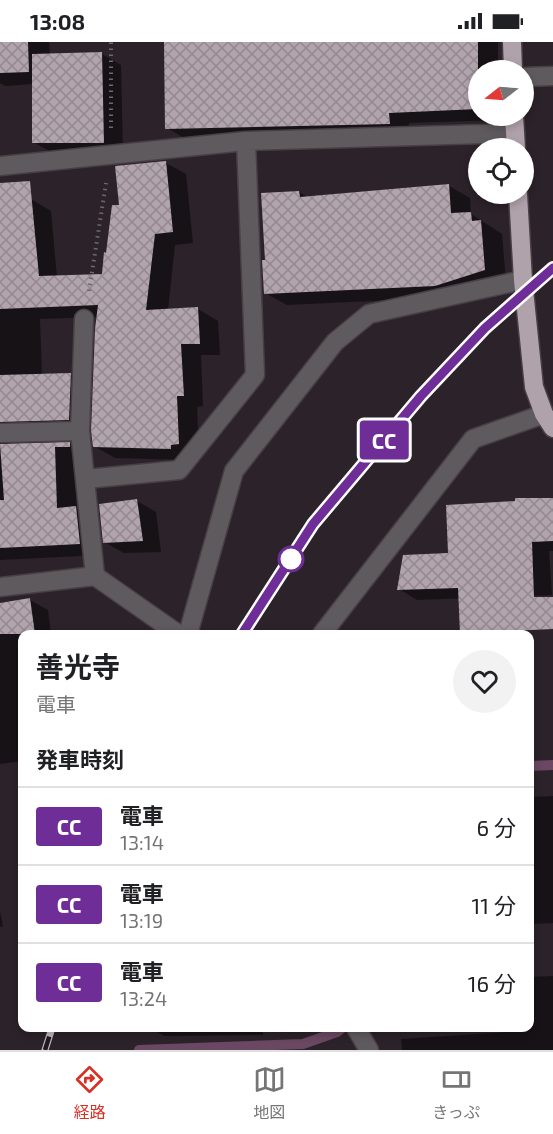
<!DOCTYPE html>
<html lang="ja">
<head>
<meta charset="utf-8">
<style>
  :root { --surface:#fff; --page:#f2f2f2; --text:#202124; --muted:#757577; --line:#e0e0e0; --accent:#d93025 }
  body { margin:0; font-family:"Exo 2","Noto Sans JP",sans-serif; background:var(--page); color:var(--text); height:100vh; display:flex; flex-direction:column; font-size:22px; white-space:nowrap }
  * { box-sizing:border-box; margin:0 }
  p { font-size:20px; color:var(--muted) }
  .icon { flex:none; width:33px; height:33px; fill:none; stroke:currentColor; stroke-width:2; stroke-linecap:round; stroke-linejoin:round }
  .map { position:relative; flex:1; overflow:hidden }
  .side { position:absolute; left:18px; top:588px; width:516px; height:402px; display:flex; flex-direction:column; background:var(--surface); border-radius:12px; box-shadow:0 3px 9px #0003 }
  .side>* { flex:none }
  .badge { padding:0 12px; border-radius:4px; font-size:21px; line-height:39px }
  .needle { width:39px; rotate:253deg }
  .tools { position:absolute; left:468px; top:18px; display:grid; gap:12px }
  .tools a { display:grid; place-items:center; width:66px; height:66px; border-radius:50%; background:var(--surface); box-shadow:0 3px 9px #0003; font-size:30px }
  .map>.badge { position:absolute; translate:-50% -50%; box-shadow:0 0 0 3px #fff }
  h2 { padding:0 18px; font-size:22px; line-height:54px }
  .round { display:grid; place-items:center; flex:none; width:63px; height:63px; border-radius:32px; background:var(--page) }
  .summary { display:flex; align-items:center; justify-content:space-between; height:102px; padding:0 18px }
  h1 { font-size:28px; font-weight:700; line-height:45px }
  ul { padding:0; list-style:none }
  li { display:flex; align-items:center; gap:18px; height:78px; padding:0 18px; border-top:2px solid var(--line) }
  li div { flex:1 }
  li b { display:block; font-size:22px }
  li em { font-style:normal }
  li .badge { min-width:66px; font-weight:700; text-align:center }
  .status { display:flex; justify-content:space-between; align-items:center; height:42px; padding:0 30px; background:var(--surface); direction:ltr }
  .status svg { height:16px; fill:currentColor }
  .tab-bar { display:flex; justify-content:space-around; align-items:center; height:84px; border-top:2px solid var(--line); background:var(--surface); font-size:16px; color:var(--muted) }
  .tab-bar a { display:grid; justify-items:center; gap:3px }
  .tab-bar .selected { color:var(--accent) }
  .map>svg:first-child { display:block }
</style>
</head>
<body>
<div class="status"><b>13:08</b><svg viewBox="0 0 49 12"><path d="M0 12V9h3v3zM5 12V6h3v6zM10 12V3h3v9zM15 12V0h3v12zM26 1h20v11H26zM47 4h2v5h-2z"/></svg></div>
<div class="map">
<svg width="553" height="1008" viewBox="0 0 553 1008">
  <defs>
    <pattern id="building-cross-hatch" width="8" height="8" patternUnits="userSpaceOnUse" patternTransform="scale(1.5)"><rect width="8" height="8" fill="#b1a4ac"/><path d="M0 0l8 8M0 8l8-8" fill="none" stroke="#92888e"/></pattern>
  </defs>
  <rect width="100%" height="100%" fill="#2c2229"/>
  <path fill="#0007" d="M 0,0 L 49,0 L 50,13 L 102,12 L 121,23 L 123,111 L 53,111 L 33,100 L 34,42 L 5,44 L 0,41 Z
    M 165,0 L 498,0 L 498,28 L 478,28 L 478,74 L 500,74 L 500,78 L 409,81 L 409,92 L 186,97 L 167,86 Z
    M 166,121 L 186,132 L 193,201 L 175,203 L 168,268 L 198,267 L 218,279 L 220,313 L 201,313 L 203,364 L 197,365 L 199,413 L 191,418 L 115,416 L 94,404 L 98,275 L 40,277 L 42,333 L 70,332 L 91,344 L 89,389 L 14,393 L 8,403 L 69,402 L 90,414 L 75,415 L 77,466 L 96,477 L 100,513 L 0,518 L 0,161 L 31,157 L 51,169 L 57,235 L 103,233 L 121,164 Z
    M 449,144 L 470,156 L 471,172 L 502,192 L 506,239 L 457,255 L 287,263 L 265,251 L 266,219 L 299,150 L 309,156 Z
    M 553,457 L 553,509 L 549,509 L 552,553 L 417,558 L 399,547 L 450,513 Z
    M 137,459 L 156,470 L 161,510 L 124,511 L 104,500 Z
    M 30,558 L 48,568 L 51,592 L 22,592 L 22,719 L 0,722 L 0,562 Z
    M 553,754 L 553,881 L 530,882 L 530,755 Z
    M 0,869 L 3,884 L 0,885 Z
    M 553,934 L 553,1008 L 402,1008 L 401,997 L 508,990 L 508,986 L 530,986 L 530,935 Z
    M 150,986 L 263,986 L 263,993 L 164,994 Z"/>
  <g fill="none" stroke-linecap="round" stroke-linejoin="round">
    <path stroke="#6a4762" stroke-width="10" d="M 530,724 L 553,723
      M 139,1008 L 303,1002 L 337,990 L 342,986"/>
  </g>
  <path fill="url(#building-cross-hatch)" d="M 0,0 L 28,0 L 29,30 L 0,31 Z
    M 164,0 L 478,0 L 478,67 L 389,71 L 390,82 L 165,87 Z
    M 102,10 L 104,101 L 32,101 L 32,12 Z
    M 166,119 L 173,190 L 155,192 L 146,268 L 198,265 L 200,302 L 181,302 L 184,354 L 177,354 L 179,402 L 171,403 L 171,407 L 93,405 L 91,389 L 95,287 L 98,263 L 0,267 L 0,141 L 30,139 L 39,234 L 102,232 L 104,210 L 106,211 L 112,163 L 119,163 L 115,124 Z
    M 449,142 L 451,171 L 471,170 L 472,179 L 481,178 L 485,228 L 435,244 L 264,252 L 262,218 L 265,218 L 261,151 L 299,149 L 300,155 Z
    M 71,331 L 69,378 L 0,380 L 0,333 Z
    M 70,400 L 70,405 L 55,405 L 57,466 L 76,464 L 80,502 L 0,506 L 0,458 L 4,458 L 0,402 Z
    M 515,456 L 553,456 L 553,499 L 532,500 L 534,555 L 553,555 L 553,587 L 460,591 L 458,546 L 397,548 L 403,513 L 448,511 L 446,463 L 515,459 Z
    M 137,457 L 143,499 L 103,501 L 99,462 Z
    M 30,556 L 35,592 L 0,592 L 0,561 Z"/>
  <g fill="none" stroke-linecap="round" stroke-linejoin="round">
    <g stroke="#483f45" stroke-width="21">
      <path id="lane" d="M 524,35 L 553,34
        M 0,124 L 246,99 L 515,91
        M 84,277 L 80,389 L 95,534
        M 0,391 L 80,389
        M 86,437 L 179,428 L 255,333 L 246,99
        M 0,545 L 95,534 L 178,592
        M 188,592 L 234,429 L 335,300 L 369,272 L 523,238
        M 322,592 L 473,397 L 544,372
        M 356,986 L 369,1008"/>
    </g>
    <g stroke="#483f45" stroke-width="21">
      <path id="highway" d="M 512,0 L 513,28
        M 514,74 L 516,106
        M 518,152 L 523,238 L 534,345 L 544,372 L 553,386"/>
    </g>
    <path stroke="#71686e" stroke-width="4" stroke-dasharray="1.5 4.5" stroke-linecap="butt" d="M 111,86 L 111,0
      M 89,249 L 106,141"/>
    <use href="#lane" stroke="#5f5a5d" stroke-width="18"/>
    <use href="#highway" stroke="#b0a2ab" stroke-width="18"/>
    <g stroke="#bfb7bc" stroke-width="7">
      <path id="rail" d="M 242,592 L 313,482 L 421,354 L 485,286 L 553,226
        M 45,1008 L 52,986"/>
    </g>
    <use href="#rail" stroke="#22181f" stroke-width="4.5" stroke-dasharray="14" stroke-linecap="butt"/>
  </g>
  <g fill="none" stroke-linecap="round" stroke-linejoin="round">
    <g stroke="#fff" stroke-width="14">
      <path id="line" d="M 242,592 L 313,482 L 421,354 L 485,286 L 553,226"/>
    </g>
    <use href="#line" stroke="#6f2d98" stroke-width="9"/>
  </g>
  <circle fill="#fff" stroke="#6f2d98" stroke-width="3" cx="291" cy="517" r="12"/>
</svg>
<div class="tools">
<a><svg class="needle" viewBox="-14 -14 28 28"><path d="M0-13l5 13h-10z" fill="#e53935"/><path d="M0 13l5-13h-10z" fill="#757577"/></svg></a>
<a><svg class="icon" aria-label="locate" viewBox="0 0 24 24"><circle cx="12" cy="12" r="6"/><path d="M12 2v4M12 18v4M2 12h4M18 12h4"/></svg></a>
</div>
<b class="badge" style="left:384px;top:398px;background:#6f2d98;color:#fff">CC</b>
<section class="side">
<div class="summary"><div><h1>善光寺</h1><p>電車</p></div><a class="round"><svg class="icon" aria-label="heart" viewBox="0 0 24 24"><path d="M12 20l-8-8c-3-5 5-10 8-4 3-6 11-1 8 4z"/></svg></a></div>
<h2>発車時刻</h2>
<ul>
<li><span class="badge" style="background:#6f2d98;color:#fff">CC</span><div><b>電車</b><p>13:14</p></div><em>6 分</em></li>
<li><span class="badge" style="background:#6f2d98;color:#fff">CC</span><div><b>電車</b><p>13:19</p></div><em>11 分</em></li>
<li><span class="badge" style="background:#6f2d98;color:#fff">CC</span><div><b>電車</b><p>13:24</p></div><em>16 分</em></li>
</ul>
</section>
</div>
<nav class="tab-bar">
<a class="selected"><svg class="icon" aria-label="directions" viewBox="0 0 24 24"><path d="M12 3l9 9-9 9-9-9zM9 14v-3h6M13 9l2 2-2 2"/></svg>経路</a>
<a><svg class="icon" aria-label="map" viewBox="0 0 24 24"><path d="M3 6l6-2 6 2 6-2v14l-6 2-6-2-6 2zM9 4v14M15 6v14"/></svg>地図</a>
<a><svg class="icon" aria-label="tickets" viewBox="0 0 24 24"><path d="M3 7h18v10H3zM15 7v10"/></svg>きっぷ</a>
</nav>
</body>
</html>
